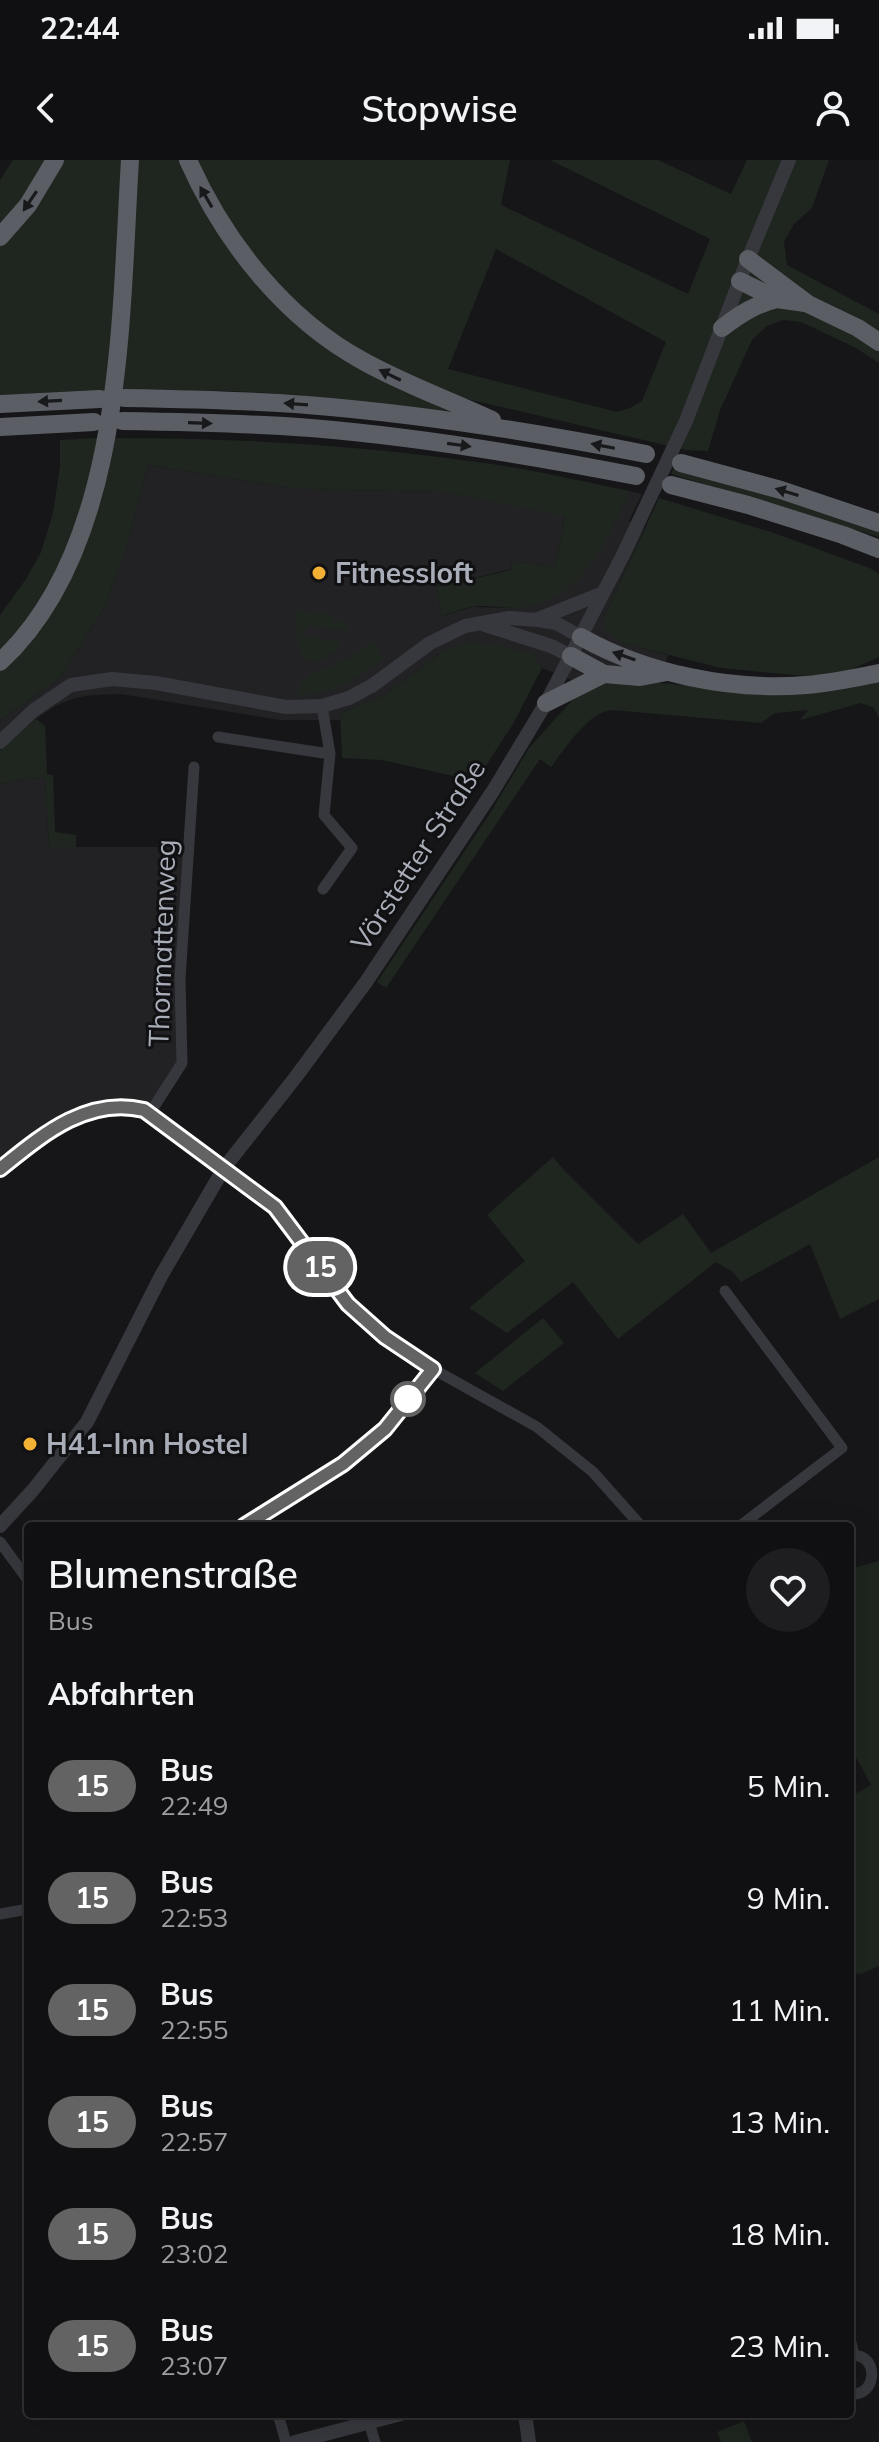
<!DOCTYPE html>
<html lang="de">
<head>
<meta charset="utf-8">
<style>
  :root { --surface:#101012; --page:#1e1e20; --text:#f1f3f6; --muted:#9c9d9f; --line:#303032 }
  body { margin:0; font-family:Mulish,sans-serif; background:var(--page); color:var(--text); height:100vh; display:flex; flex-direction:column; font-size:30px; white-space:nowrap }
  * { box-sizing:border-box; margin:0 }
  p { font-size:26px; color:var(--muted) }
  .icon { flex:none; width:44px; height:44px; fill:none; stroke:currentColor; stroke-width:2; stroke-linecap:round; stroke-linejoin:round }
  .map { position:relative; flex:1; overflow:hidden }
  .details { position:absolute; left:24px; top:1362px; width:830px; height:896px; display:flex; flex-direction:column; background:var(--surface); border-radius:8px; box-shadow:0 8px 32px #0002,0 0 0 2px var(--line) }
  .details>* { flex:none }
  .badge { padding:0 16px; border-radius:26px; font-size:28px; line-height:52px }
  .map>.badge { position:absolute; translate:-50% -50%; box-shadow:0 0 0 4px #fff }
  h2 { padding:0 24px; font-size:30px; line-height:72px }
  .round { display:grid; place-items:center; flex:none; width:84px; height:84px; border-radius:42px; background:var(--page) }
  .overview { display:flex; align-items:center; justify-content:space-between; height:136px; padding:0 24px }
  h1 { font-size:38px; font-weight:600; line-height:60px }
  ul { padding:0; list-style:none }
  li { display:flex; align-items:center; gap:24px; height:112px; padding:0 24px }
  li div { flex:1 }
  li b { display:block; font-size:30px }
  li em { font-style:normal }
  li .badge { min-width:88px; font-weight:700; text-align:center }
  .status { display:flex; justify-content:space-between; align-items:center; height:56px; padding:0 40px; background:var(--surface); direction:ltr }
  .status svg { height:22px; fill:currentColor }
  header { display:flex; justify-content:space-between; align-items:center; height:104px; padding:0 24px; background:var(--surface); font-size:36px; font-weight:600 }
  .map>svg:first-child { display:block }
</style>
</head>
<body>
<div class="status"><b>22:44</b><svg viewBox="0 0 49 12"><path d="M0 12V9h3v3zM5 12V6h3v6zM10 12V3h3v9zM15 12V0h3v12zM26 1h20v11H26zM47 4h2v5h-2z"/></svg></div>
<header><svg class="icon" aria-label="back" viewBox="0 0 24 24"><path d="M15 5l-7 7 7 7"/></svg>Stopwise<svg class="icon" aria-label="person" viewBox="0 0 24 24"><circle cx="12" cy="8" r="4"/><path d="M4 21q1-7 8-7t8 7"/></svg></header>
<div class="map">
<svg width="879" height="2282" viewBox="0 0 879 2282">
  <rect width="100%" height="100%" fill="#161618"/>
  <path fill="#222225" d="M 148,305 L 298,329 L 443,332 L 565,355 L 555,407 L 512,401 L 511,409 L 437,427 L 442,456 L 472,447 L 514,448 L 595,397 L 630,331 L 642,334 L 629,361 L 644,369 L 604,457 L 622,483 L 668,495 L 659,523 L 591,528 L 542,508 L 532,494 L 443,491 L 384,535 L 340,553 L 340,560 L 280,560 L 121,534 L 92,535 L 75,538 L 55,546 L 36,559 L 0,590 L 0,560 L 60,518 L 104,448 L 125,393 Z
    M 45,618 L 49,687 L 190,687 L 182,903 L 150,953 L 90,951 L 0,1009 L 0,624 L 24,619 Z"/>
  <path fill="#1e261f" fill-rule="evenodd" d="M 13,0 L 510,0 L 501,45 L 688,134 L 710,79 L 550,0 L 658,0 L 731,34 L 747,0 L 829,0 L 812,48 L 794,64 L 784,82 L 787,105 L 879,154 L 879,203 L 856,188 L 801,162 L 783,160 L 767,166 L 752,180 L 720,250 L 708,291 L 686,290 L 467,239 L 451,253 C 385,244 318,236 251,232 C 167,228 83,231 0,235 L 0,20 ZM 496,89 L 666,182 L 642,241 L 630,248 L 617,252 L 448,209 Z
    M 96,278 C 228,277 361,285 492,304 C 538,311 584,322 630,331 C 605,383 582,444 515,448 C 501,448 485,444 471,447 C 461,449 451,453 442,456 L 437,427 L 511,410 L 512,401 L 555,407 L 565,356 L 443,332 L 298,329 L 148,305 L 125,393 L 104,448 L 60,518 L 0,560 L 0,455 L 26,419 L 41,392 L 53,353 L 60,306 L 60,280 Z
    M 675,305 L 879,370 L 879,377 L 671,314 Z
    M 659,338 L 774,373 L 872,409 L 879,414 L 879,497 L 841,514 L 804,516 L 721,508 L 622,483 L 606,471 L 604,457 Z
    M 296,450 L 334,456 L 333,461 L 347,463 L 345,470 L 307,466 L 305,477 L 342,482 L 340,489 L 319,501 L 303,500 L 297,483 Z
    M 375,479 L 383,499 C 351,522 338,533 296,536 C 306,506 325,512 347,499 C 357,493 366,486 375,479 Z
    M 468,483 L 498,485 L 533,494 L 542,508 L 513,564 L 476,621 L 382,600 L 342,598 L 340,553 L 384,535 L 443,491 Z
    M 879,520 L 879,558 L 874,548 L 861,543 L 800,560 L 808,550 L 775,553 L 761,563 L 612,550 C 588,552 565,589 551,607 L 540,599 L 386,828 L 377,822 L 489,655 L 529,588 L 575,537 L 591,528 L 611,523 L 659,523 L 737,529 Z
    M 36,559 L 45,566 L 47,614 L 53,615 L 55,672 L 76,675 L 76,687 L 49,687 L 45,618 L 24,619 L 0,624 L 0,590 Z
    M 553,997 L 565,1011 L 638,1084 L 683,1054 L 711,1093 L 879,997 L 879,1139 L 840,1159 L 810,1084 L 741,1122 L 733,1112 L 716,1102 L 618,1179 L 573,1122 L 507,1173 L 469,1148 L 525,1101 L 487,1055 Z
    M 543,1158 L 564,1183 L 503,1231 L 475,1213 Z
    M 879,1401 L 879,1806 L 861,1814 L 850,1813 L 850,1637 L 871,1625 L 850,1586 L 850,1409 Z
    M 744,2261 L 752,2282 L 721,2282 L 717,2272 Z"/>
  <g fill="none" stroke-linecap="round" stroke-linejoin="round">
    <path stroke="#37383d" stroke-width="11" d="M 322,546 L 330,594 L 324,655 L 352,688 L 323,729
      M 218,577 L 330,594
      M 150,953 L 182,903 L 180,819 L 194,607
      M 0,1009 C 39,977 96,927 150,953 L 275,1047 L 343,1138 L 385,1177 L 433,1209 L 537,1267 L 593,1312 L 641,1366
      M 725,1131 L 842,1288 L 740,1366
      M 244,1366 L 343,1304 L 385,1269 L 433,1209
      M 0,1382 L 28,1420
      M 0,1754 L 28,1749
      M 850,2179 L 854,2195
      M 850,2196 C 879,2191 879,2237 850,2234
      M 278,2254 L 286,2282
      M 369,2263 L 375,2282"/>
    <path stroke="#37383d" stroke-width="14" d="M 538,459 L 603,433
      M 485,465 L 551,486 L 571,496
      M 0,582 L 34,550 L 71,525 L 112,519 L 156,523 L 286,547 L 322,546 L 349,538 L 373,525 L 430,483 L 465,466 L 509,458 L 538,460 L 556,463 L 581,477
      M 0,1366 L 33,1330 L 87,1262 L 161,1116 L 224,1008 L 295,918 L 366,822 L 493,631 L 546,543 L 623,395 L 686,261 L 748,99 L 789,0
      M 525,2254 L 529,2282
      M 295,2282 L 401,2254"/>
    <path stroke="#5b5e65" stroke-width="18" d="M 188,0 C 224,81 284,158 363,201 C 404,224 449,240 492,260
      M 0,77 L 28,45 L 55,0
      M 748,99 L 808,144 L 858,168 L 879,182
      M 740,121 L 777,139 L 805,143
      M 722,168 C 740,154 756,144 777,139
      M 124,238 C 185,239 246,240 307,245 C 421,254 534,272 646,294
      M 0,244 L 100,239
      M 122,261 C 185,262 248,263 311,268 C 420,277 528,295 636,316
      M 0,267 L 94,262
      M 681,303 L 781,330 L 879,363
      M 671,325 L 748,345 L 843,375 L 879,389
      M 581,477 C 647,514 731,531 806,525 C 831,523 855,518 879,513
      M 571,496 L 604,514
      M 0,502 C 125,387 120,157 130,0
      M 546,543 L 604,514 L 640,517 L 667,512"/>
  </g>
  <defs><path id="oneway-solid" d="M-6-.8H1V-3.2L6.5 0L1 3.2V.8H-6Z" transform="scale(2)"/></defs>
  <g fill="#18191b">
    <use href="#oneway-solid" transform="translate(206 37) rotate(-120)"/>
    <use href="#oneway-solid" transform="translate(30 41) rotate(124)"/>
    <use href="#oneway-solid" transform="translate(390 215) rotate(-154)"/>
    <use href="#oneway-solid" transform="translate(50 241) rotate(177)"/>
    <use href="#oneway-solid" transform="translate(296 244) rotate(-176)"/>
    <use href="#oneway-solid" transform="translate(200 263) rotate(2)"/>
    <use href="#oneway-solid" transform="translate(459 285) rotate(8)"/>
    <use href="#oneway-solid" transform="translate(603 286) rotate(-169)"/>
    <use href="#oneway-solid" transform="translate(787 332) rotate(-163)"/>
    <use href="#oneway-solid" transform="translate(624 496) rotate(-161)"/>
  </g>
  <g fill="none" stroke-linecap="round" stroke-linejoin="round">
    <g stroke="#fff" stroke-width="18">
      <path id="line" d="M 0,1009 C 41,976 87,936 144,950 L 275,1047 L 348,1144 L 385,1177 L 433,1209 L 385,1269 L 343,1304 L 244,1366"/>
    </g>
    <use href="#line" stroke="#646363" stroke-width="12"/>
  </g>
  <g fill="#f2b134" stroke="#111113" stroke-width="3">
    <circle cx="319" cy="413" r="8"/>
    <circle cx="30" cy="1284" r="8"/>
  </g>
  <circle fill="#fff" stroke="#646363" stroke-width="4" cx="408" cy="1239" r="16"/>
  <g text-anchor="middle" stroke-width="6" stroke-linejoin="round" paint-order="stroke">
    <g font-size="28" font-weight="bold" fill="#a8adb8" stroke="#111113" text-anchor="start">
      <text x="335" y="423">Fitnessloft</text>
      <text x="46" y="1294">H41-Inn Hostel</text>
    </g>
    <g font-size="28" fill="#a8adb8" stroke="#111113">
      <text transform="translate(418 695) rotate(-57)" y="10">Vörstetter Straße</text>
      <text transform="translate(162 783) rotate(-88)" y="10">Thormattenweg</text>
    </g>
  </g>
</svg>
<b class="badge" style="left:320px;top:1107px;background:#646363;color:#fff">15</b>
<section class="details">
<div class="overview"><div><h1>Blumenstraße</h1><p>Bus</p></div><a class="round"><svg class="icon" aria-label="heart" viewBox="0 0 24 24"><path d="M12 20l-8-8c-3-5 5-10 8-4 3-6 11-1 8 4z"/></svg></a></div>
<h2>Abfahrten</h2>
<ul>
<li><span class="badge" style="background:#646363;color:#fff">15</span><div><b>Bus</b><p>22:49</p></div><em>5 Min.</em></li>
<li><span class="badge" style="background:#646363;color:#fff">15</span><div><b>Bus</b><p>22:53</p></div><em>9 Min.</em></li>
<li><span class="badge" style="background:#646363;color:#fff">15</span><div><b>Bus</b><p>22:55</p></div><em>11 Min.</em></li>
<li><span class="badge" style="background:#646363;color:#fff">15</span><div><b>Bus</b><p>22:57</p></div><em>13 Min.</em></li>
<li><span class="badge" style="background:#646363;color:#fff">15</span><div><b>Bus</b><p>23:02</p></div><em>18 Min.</em></li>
<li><span class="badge" style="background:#646363;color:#fff">15</span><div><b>Bus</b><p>23:07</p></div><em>23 Min.</em></li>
</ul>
</section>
</div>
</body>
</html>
